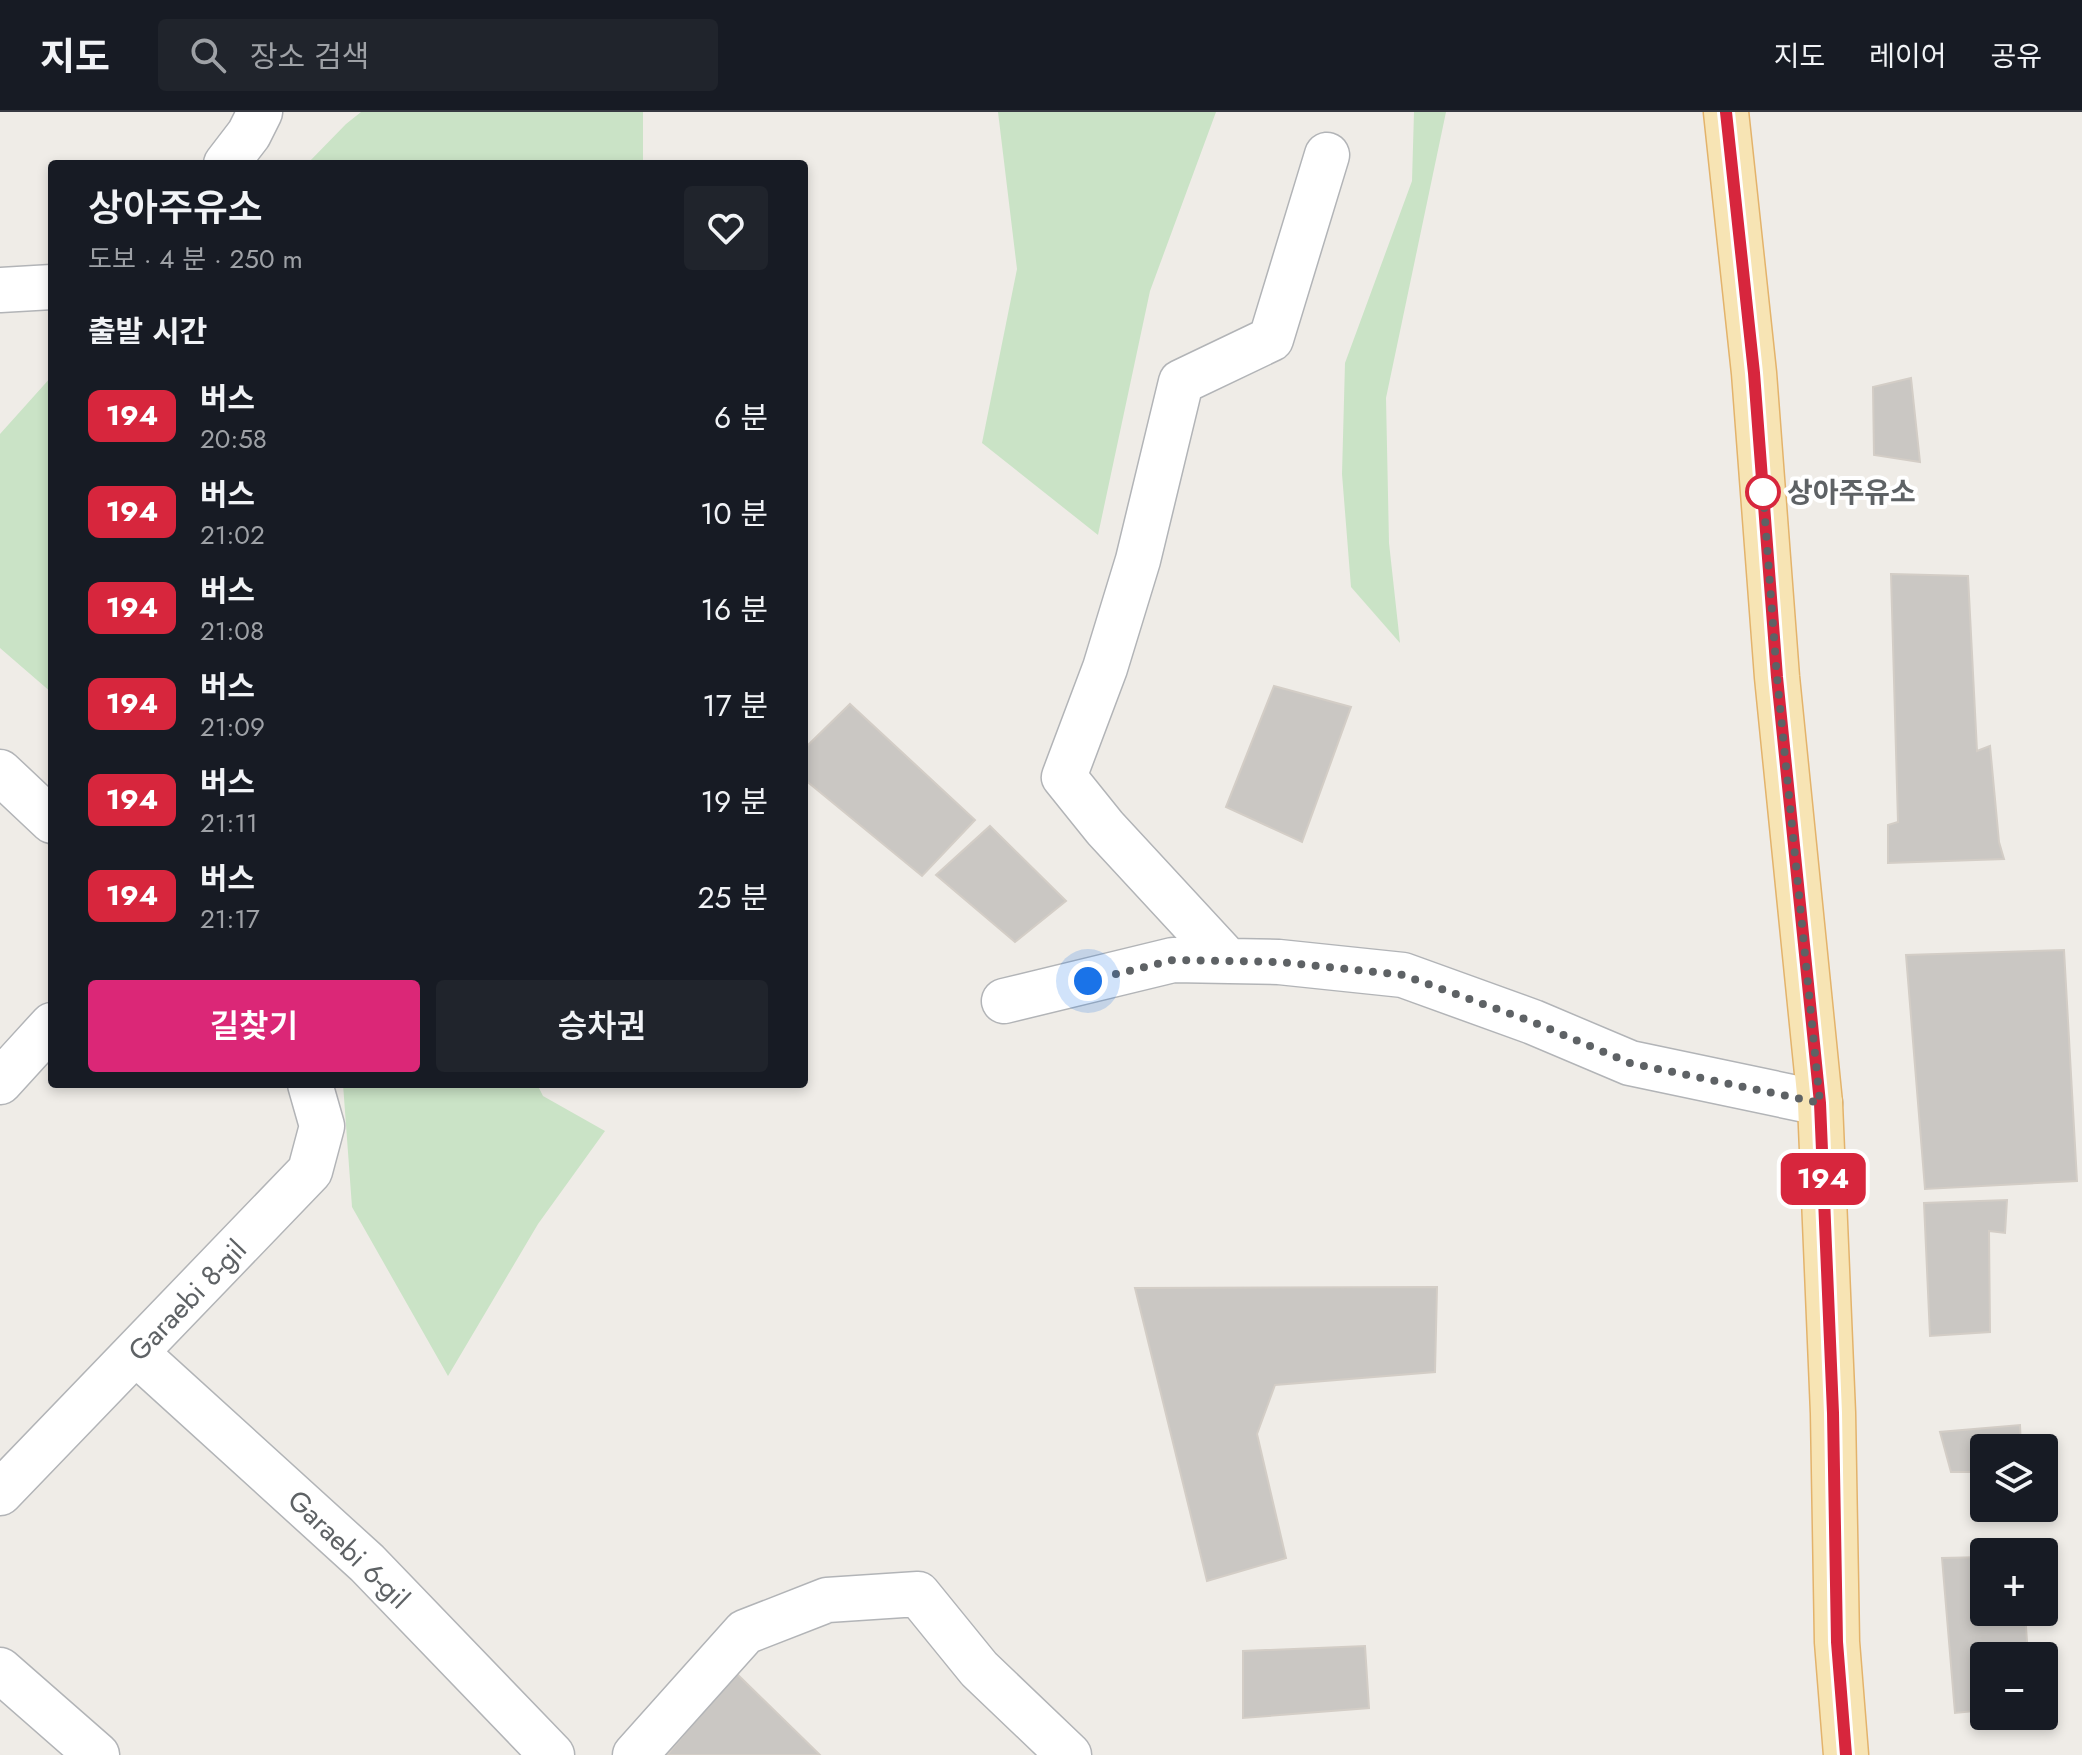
<!DOCTYPE html>
<html lang="ko">
<head>
<meta charset="utf-8">
<style>
  :root { --surface:#171b24; --page:#20242c; --text:#f1f3f6; --muted:#9ea1a6; --line:#363941; --accent:#db2777 }
  body { margin:0; font-family:Jost,"Noto Sans KR",sans-serif; background:var(--page); color:var(--text); height:100vh; display:flex; flex-direction:column; font-size:30px; white-space:nowrap }
  * { box-sizing:border-box; margin:0 }
  p { font-size:26px; color:var(--muted) }
  .icon { flex:none; width:44px; height:44px; fill:none; stroke:currentColor; stroke-width:2; stroke-linecap:round; stroke-linejoin:round }
  .map { position:relative; flex:1; overflow:hidden }
  .panel { position:absolute; left:48px; top:48px; width:760px; height:928px; display:flex; flex-direction:column; background:var(--surface); border-radius:8px; box-shadow:0 4px 12px #0003 }
  .panel>* { flex:none }
  .badge { padding:0 16px; border-radius:12px; font-size:28px; line-height:52px }
  .buttons { position:absolute; left:1970px; top:1322px; display:grid; gap:16px }
  .buttons a { display:grid; place-items:center; width:88px; height:88px; border-radius:8px; background:var(--surface); box-shadow:0 4px 12px #0003; font-size:40px }
  .you { position:absolute; width:40px; height:40px; margin:-20px; border:6px solid #fff; border-radius:50%; background:#1a73e8; box-shadow:0 0 0 12px #1a73e833 }
  .map>.badge { position:absolute; translate:-50% -50%; box-shadow:0 0 0 4px #fff }
  h2 { padding:0 40px; font-size:30px; line-height:72px }
  .round { display:grid; place-items:center; flex:none; width:84px; height:84px; border-radius:8px; background:var(--page) }
  .headline { display:flex; align-items:center; justify-content:space-between; height:136px; padding:0 40px }
  h1 { font-size:38px; font-weight:600; line-height:60px }
  .primary-button { display:flex; gap:16px; margin-top:auto; padding:16px 40px }
  .primary-button a { flex:1; height:92px; border-radius:8px; background:var(--accent); color:#fff; font-size:32px; font-weight:600; line-height:92px; text-align:center }
  .primary-button a+a { background:var(--page); color:var(--text) }
  ul { padding:0; list-style:none }
  li { display:flex; align-items:center; gap:24px; height:96px; padding:0 40px }
  li div { flex:1 }
  li b { display:block; font-size:30px }
  li em { font-style:normal }
  li .badge { min-width:88px; font-weight:700; text-align:center }
  header { display:flex; align-items:center; gap:48px; box-sizing:border-box; height:112px; padding:0 40px; background:var(--surface); border-bottom:2px solid var(--line) }
  header strong { font-size:38px }
  nav { display:flex; gap:44px; margin-inline-start:auto; font-size:28px }
  .search { width:560px; height:72px; background:var(--page); display:flex; align-items:center; gap:20px; box-sizing:border-box; padding:0 28px; border-radius:8px; color:var(--muted); font-size:30px }
  .map>svg:first-child { display:block }
</style>
</head>
<body>
<header>
<strong>지도</strong>
<div class="search"><svg class="icon" aria-label="search" viewBox="0 0 24 24"><circle cx="10" cy="10" r="6"/><path d="M15 15l6 6"/></svg>장소 검색</div>
<nav><a>지도</a><a>레이어</a><a>공유</a></nav>
</header>
<div class="map">
<svg width="2082" height="1643" viewBox="0 0 2082 1643">
  <rect width="100%" height="100%" fill="#efece7"/>
  <path fill="#cae3c6" d="M 361,0 L 643,0 L 643,52 L 307,52 L 346,12 Z
    M 998,0 L 1216,0 L 1150,179 L 1098,423 L 982,331 L 1017,157 Z
    M 1414,0 L 1446,0 L 1386,286 L 1389,431 L 1400,531 L 1351,475 L 1342,362 L 1345,251 L 1412,69 Z
    M 52,264 L 52,581 L 0,536 L 0,322 Z
    M 343,972 L 537,972 L 543,984 L 605,1019 L 538,1112 L 448,1264 L 352,1095 Z"/>
  <path fill="#cac7c3" stroke="#d3cdc6" stroke-width="2" d="M 1911,266 L 1920,350 L 1874,343 L 1873,275 Z
    M 1891,462 L 1968,464 L 1977,639 L 1990,634 L 1999,730 L 2004,747 L 1888,751 L 1888,713 L 1898,710 Z
    M 1274,574 L 1351,595 L 1302,730 L 1226,695 Z
    M 850,592 L 975,708 L 922,764 L 804,667 L 804,637 Z
    M 990,714 L 1066,789 L 1015,830 L 936,763 Z
    M 2064,838 L 2077,1069 L 1925,1077 L 1906,843 Z
    M 2007,1088 L 2005,1121 L 1989,1119 L 1990,1220 L 1930,1224 L 1924,1091 Z
    M 1437,1175 L 1435,1260 L 1275,1273 L 1257,1322 L 1286,1446 L 1207,1469 L 1135,1176 Z
    M 2020,1313 L 2021,1336 L 1984,1336 L 1984,1360 L 1951,1360 L 1940,1320 Z
    M 1984,1445 L 1984,1500 L 2025,1500 L 2028,1544 L 1984,1544 L 1984,1598 L 1955,1601 L 1942,1446 Z
    M 1365,1534 L 1369,1596 L 1243,1606 L 1243,1539 Z
    M 735,1560 L 820,1643 L 667,1643 Z"/>
  <g fill="none" stroke-linecap="round" stroke-linejoin="round">
    <g stroke="#b2b4b7" stroke-width="47">
      <path id="minor" d="M 226,52 L 249,22 L 260,0
        M 0,178 L 52,175
        M 0,660 L 52,709
        M 1228,849 L 1105,716 L 1064,665 L 1105,556 L 1138,448 L 1181,270 L 1271,227 L 1327,43
        M 1004,889 L 1173,848 L 1279,850 L 1403,863 L 1533,910 L 1630,951 L 1820,991
        M 0,970 L 52,913
        M 136,1241 L 367,1451 L 552,1643
        M 0,1381 L 310,1059 L 322,1014 L 310,972
        M 0,1558 L 97,1643
        M 635,1643 L 745,1520 L 827,1488 L 918,1482 L 979,1557 L 1069,1643"/>
    </g>
    <g stroke="#e3b36b" stroke-width="47">
      <path id="major" d="M 1726,0 L 1754,261 L 1777,565 L 1820,991 L 1833,1301 L 1837,1530 L 1846,1643"/>
    </g>
    <use href="#minor" stroke="#fff" stroke-width="44"/>
    <use href="#major" stroke="#f7e4b4" stroke-width="44"/>
  </g>
  <g fill="none" stroke-linecap="round" stroke-linejoin="round">
    <g stroke="#fff" stroke-width="18">
      <path id="line" d="M 1726,0 L 1754,261 L 1777,565 L 1820,991 L 1833,1301 L 1837,1530 L 1846,1643"/>
    </g>
    <use href="#line" stroke="#d7263d" stroke-width="12"/>
    <path stroke="#5e6265" stroke-width="8" stroke-dasharray="0 14.4" d="M 1088,869 L 1173,848 L 1279,850 L 1403,863 L 1533,910 L 1630,951 L 1820,991 L 1777,565 L 1763,380"/>
  </g>
  <circle fill="#fff" stroke="#d7263d" stroke-width="4" cx="1763" cy="380" r="16"/>
  <g text-anchor="middle" stroke-width="8" stroke-linejoin="round" paint-order="stroke">
    <g font-size="28" font-weight="bold" fill="#5e6265" stroke="#fff" text-anchor="start">
      <text x="1787" y="390">상아주유소</text>
    </g>
    <g font-size="28" fill="#5e6265" stroke="#fff">
      <text transform="translate(187 1188) rotate(-46)" y="10">Garaebi 8-gil</text>
      <text transform="translate(349 1437) rotate(44)" y="10">Garaebi 6-gil</text>
    </g>
  </g>
</svg>
<div class="buttons">
<a><svg class="icon" aria-label="layers" viewBox="0 0 24 24"><path d="M12 4l9 5-9 5-9-5zM3 14l9 5 9-5"/></svg></a>
<a>+</a>
<a>−</a>
</div>
<div class="you" style="left:1088px;top:869px"></div>
<b class="badge" style="left:1823px;top:1067px;background:#d7263d;color:#fff">194</b>
<section class="panel">
<div class="headline"><div><h1>상아주유소</h1><p>도보 · 4 분 · 250 m</p></div><a class="round"><svg class="icon" aria-label="heart" viewBox="0 0 24 24"><path d="M12 20l-8-8c-3-5 5-10 8-4 3-6 11-1 8 4z"/></svg></a></div>
<h2>출발 시간</h2>
<ul>
<li><span class="badge" style="background:#d7263d;color:#fff">194</span><div><b>버스</b><p>20:58</p></div><em>6 분</em></li>
<li><span class="badge" style="background:#d7263d;color:#fff">194</span><div><b>버스</b><p>21:02</p></div><em>10 분</em></li>
<li><span class="badge" style="background:#d7263d;color:#fff">194</span><div><b>버스</b><p>21:08</p></div><em>16 분</em></li>
<li><span class="badge" style="background:#d7263d;color:#fff">194</span><div><b>버스</b><p>21:09</p></div><em>17 분</em></li>
<li><span class="badge" style="background:#d7263d;color:#fff">194</span><div><b>버스</b><p>21:11</p></div><em>19 분</em></li>
<li><span class="badge" style="background:#d7263d;color:#fff">194</span><div><b>버스</b><p>21:17</p></div><em>25 분</em></li>
</ul>
<div class="primary-button"><a>길찾기</a><a>승차권</a></div>
</section>
</div>
</body>
</html>
